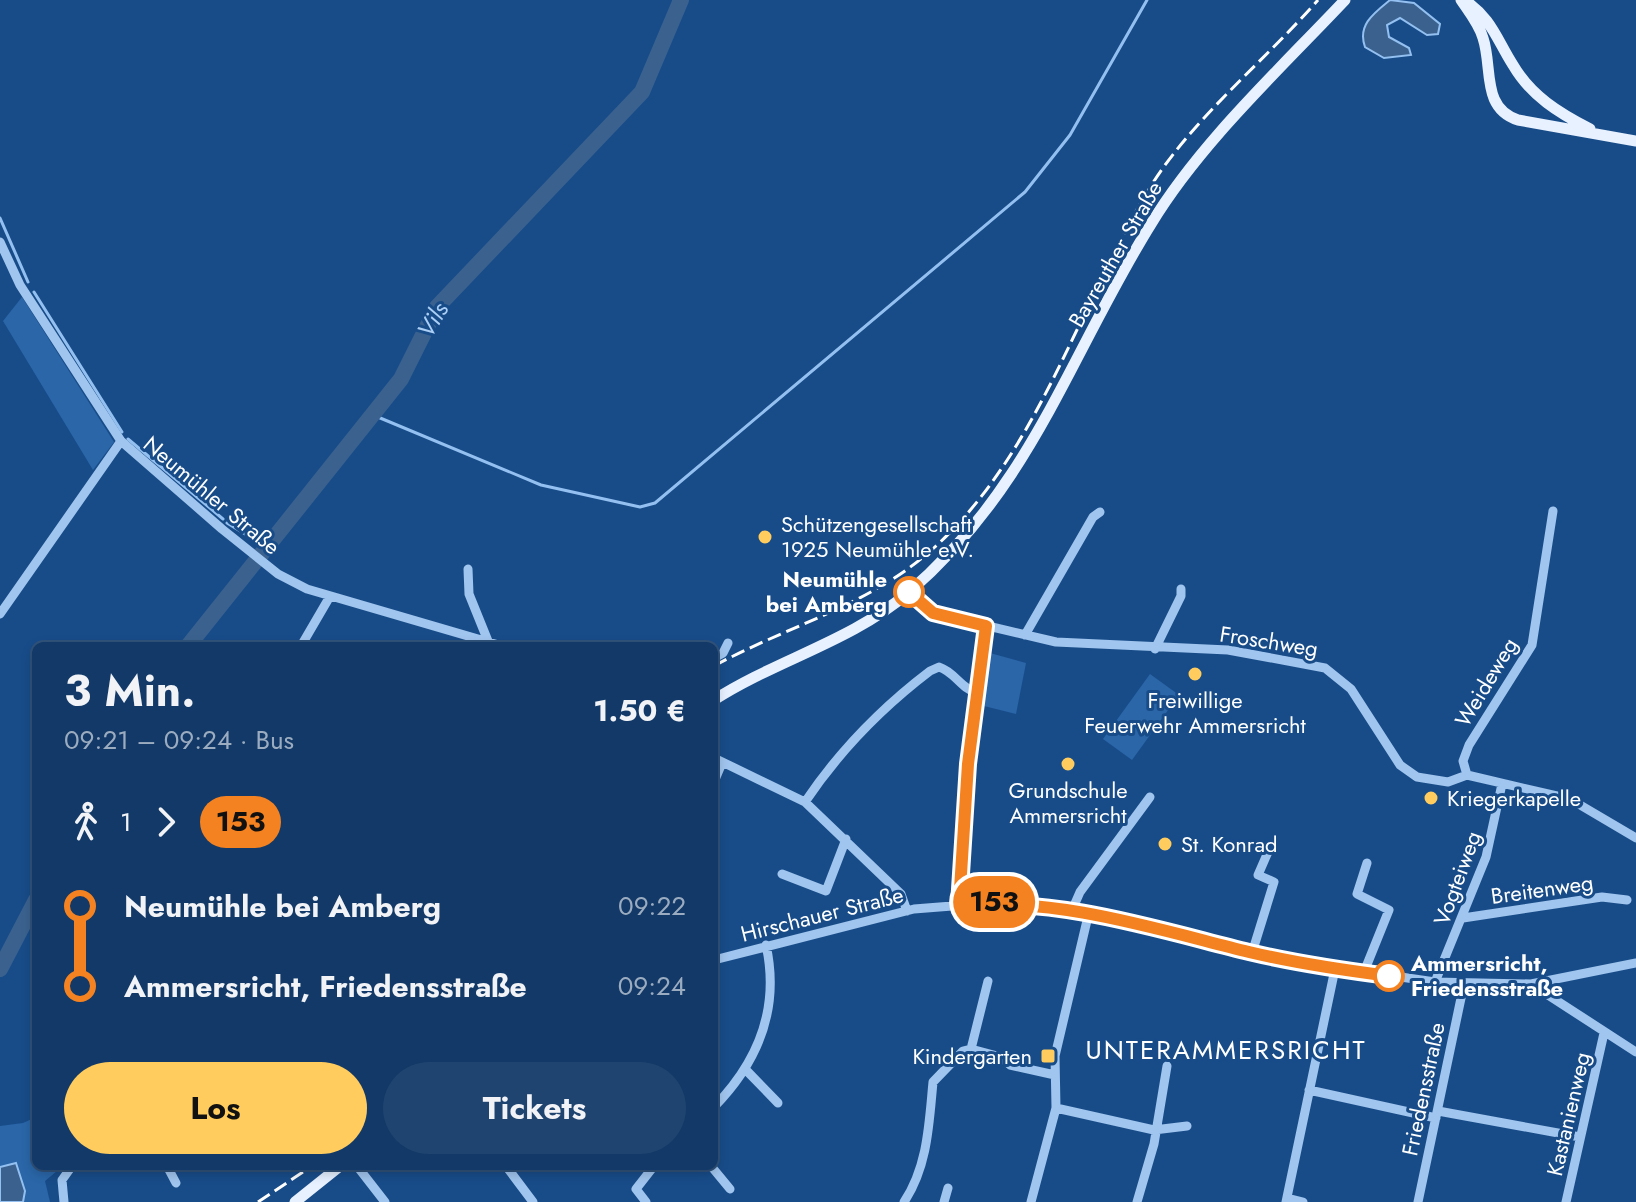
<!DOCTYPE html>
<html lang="de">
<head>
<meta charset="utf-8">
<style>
  :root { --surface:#123967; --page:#1f4470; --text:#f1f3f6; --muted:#9cacc0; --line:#31537b; --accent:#ffcc5d }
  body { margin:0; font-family:Jost,sans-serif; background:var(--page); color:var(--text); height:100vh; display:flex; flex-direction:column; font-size:30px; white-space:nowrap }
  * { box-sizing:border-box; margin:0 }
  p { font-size:26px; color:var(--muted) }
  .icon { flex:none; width:44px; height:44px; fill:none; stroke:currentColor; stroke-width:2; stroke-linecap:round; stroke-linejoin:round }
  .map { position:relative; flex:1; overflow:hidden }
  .panel { position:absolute; left:32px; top:642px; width:686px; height:528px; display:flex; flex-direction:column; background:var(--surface); border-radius:12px; box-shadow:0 4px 12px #0003,0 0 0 2px var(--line) }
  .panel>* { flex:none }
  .badge { padding:0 16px; border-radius:26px; font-size:28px; line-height:52px }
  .map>.badge { position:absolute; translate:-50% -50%; box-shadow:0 0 0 4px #fff }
  .legs { display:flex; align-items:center; gap:12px; height:88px; padding:0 32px; font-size:26px }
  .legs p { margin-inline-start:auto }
  .headline { display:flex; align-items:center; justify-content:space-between; height:136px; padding:0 32px }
  h1 { font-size:44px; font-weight:700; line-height:60px }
  .primary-button { display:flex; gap:16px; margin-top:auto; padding:16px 32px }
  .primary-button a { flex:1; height:92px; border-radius:48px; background:var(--accent); color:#111; font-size:32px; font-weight:700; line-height:92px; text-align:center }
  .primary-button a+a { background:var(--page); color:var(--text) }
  ul { padding:0 32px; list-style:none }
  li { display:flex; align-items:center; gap:28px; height:80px; font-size:30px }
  li i { display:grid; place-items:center; width:12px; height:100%; margin:0 10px; background:currentColor }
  li i::after { content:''; width:20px; height:20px; margin:-10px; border:6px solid; border-radius:50%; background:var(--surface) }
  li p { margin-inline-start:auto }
  li:first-child i { background:linear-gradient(#0000 50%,currentColor 0) }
  li:last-child i { background:linear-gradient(currentColor 50%,#0000 0) }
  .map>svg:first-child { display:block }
</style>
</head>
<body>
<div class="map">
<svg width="1636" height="1202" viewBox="0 0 1636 1202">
  <rect width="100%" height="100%" fill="#184c89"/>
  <path fill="#2a66a8" d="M 22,297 L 114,442 L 93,470 L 3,321 Z
    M 990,653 L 1026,663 L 1016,714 L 984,706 Z
    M 1150,674 L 1179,695 L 1132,760 L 1103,739 Z
    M 36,1117 L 36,1166 L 63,1166 L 45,1181 L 50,1202 L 0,1202 L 0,1126 L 23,1123 Z"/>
  <path fill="#3b628f" stroke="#93c0f0" stroke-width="2" d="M 1390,0 L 1414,3 L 1440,24 L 1438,34 L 1427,35 L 1400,18 L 1387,25 L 1389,37 L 1409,48 L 1411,55 L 1384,58 L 1365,47 C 1357,25 1374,13 1390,0 Z
    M 16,1163 L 25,1191 L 23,1202 L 0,1202 L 0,1167 Z"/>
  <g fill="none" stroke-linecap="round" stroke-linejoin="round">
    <path stroke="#93c0f0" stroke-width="3" d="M 0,218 L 28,282
      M 34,292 L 122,432
      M 373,415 L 541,485 L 640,507 L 655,503 L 1025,192 L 1070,135 L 1147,0
      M 128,439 L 223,519
      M 227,523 L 267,547"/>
    <path stroke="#3b628f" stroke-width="16" d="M 188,646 L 401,379 L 437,307 L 642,92 L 681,0
      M 0,969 L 36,900"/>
    <path stroke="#a0c5ee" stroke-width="9" d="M 0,242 L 20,285 L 121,441 L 222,529 L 278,574 L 307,589 L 502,646
      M 468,569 L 469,594 L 488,641
      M 909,592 L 933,613 L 1056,642 L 1228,650 L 1325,668 L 1351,689 L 1400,765 L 1417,777 L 1448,782 L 1467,775
      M 0,614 L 121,441
      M 1025,635 L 1093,517 L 1100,512
      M 301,646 L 329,598
      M 1155,649 L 1181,596 L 1181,589
      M 714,658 L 723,653 L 728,643
      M 714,758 L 805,802 L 901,894 L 907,911
      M 1467,775 L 1463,761 L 1469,745 L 1532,645 L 1553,511
      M 1467,775 L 1570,799 L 1636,838
      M 714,782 L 722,763
      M 805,802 C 840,750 880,709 930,671 L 939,667 C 955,672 960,688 977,693
      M 782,874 L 826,891 L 846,839
      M 959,905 L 968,764 L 986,626
      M 1073,908 L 1080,892 L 1150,797
      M 1463,918 L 1602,897 L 1627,900
      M 1252,953 L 1274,882 L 1258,875 L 1268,852
      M 714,960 L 914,909 L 1003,902 L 1073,908 L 1298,962 L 1435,982 L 1531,984 L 1636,963
      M 1364,972 L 1389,910 L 1357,894 L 1367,863
      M 1435,982 L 1486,857 L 1502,784
      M 1531,984 L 1636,1052
      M 971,1049 L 988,981
      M 746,1070 L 778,1103
      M 1309,1090 L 1436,1118
      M 714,1107 C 759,1061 780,1008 766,945
      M 1056,1108 L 1154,1130 L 1187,1126
      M 1438,1111 L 1580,1137
      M 167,1166 L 176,1183
      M 357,1166 L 385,1202
      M 506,1166 L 533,1202
      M 711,1166 L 730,1189
      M 1287,1198 L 1303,1202
      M 64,1202 L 62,1180 L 72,1166
      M 646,1202 L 636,1189 L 654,1166
      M 904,1202 C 928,1166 929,1123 933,1082 L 963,1051 L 971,1049 L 1001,1057 L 1010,1065 L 1055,1075
      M 944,1202 L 948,1188
      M 1031,1202 L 1056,1108 L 1055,1056 L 1089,912
      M 1137,1202 L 1154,1144 L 1167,1066
      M 1286,1202 L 1335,969
      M 1418,1202 L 1464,984
      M 1566,1202 L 1604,1033"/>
    <path stroke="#e7f1ff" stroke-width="11" d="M 1461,0 C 1469,12 1479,24 1483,38 C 1493,68 1481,108 1518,120 L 1636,141
      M 1464,0 C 1491,17 1497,40 1513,65 C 1531,96 1559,113 1590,129
      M 714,700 C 776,660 852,641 909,592 C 1032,486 1069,356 1151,224 C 1200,143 1280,69 1345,0
      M 295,1202 L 340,1166"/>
    <path stroke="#fff" stroke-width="3" stroke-dasharray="14 6" stroke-linecap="butt" d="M 714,666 C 789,625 872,605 936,546 C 1038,452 1077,310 1146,194 C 1189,121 1262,64 1318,0
      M 258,1202 L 312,1166"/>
  </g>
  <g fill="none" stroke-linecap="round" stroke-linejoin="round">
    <g stroke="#fff" stroke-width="18">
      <path id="line-1" d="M 909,592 L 933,613 L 986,626 L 968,764 L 959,905 C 1060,898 1152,928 1249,952 C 1295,963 1342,970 1389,976"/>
    </g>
    <use href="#line-1" stroke="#f58220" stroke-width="12"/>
  </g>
  <g fill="#ffcc5d" stroke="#184c89" stroke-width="3">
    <circle cx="765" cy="537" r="8"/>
    <circle cx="1195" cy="674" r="8"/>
    <circle cx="1068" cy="764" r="8"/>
    <circle cx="1431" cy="798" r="8"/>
    <circle cx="1165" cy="844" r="8"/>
    <rect x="1040" y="1048" width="16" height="16" rx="4"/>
  </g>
  <g fill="#fff" stroke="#f58220" stroke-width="4">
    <circle cx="909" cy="592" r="14"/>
    <circle cx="1389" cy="976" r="14"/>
  </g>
  <g text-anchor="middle" stroke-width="6" stroke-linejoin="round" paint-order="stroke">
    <g font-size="22" fill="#fff" stroke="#184c89">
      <text transform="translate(1115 254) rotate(-60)" y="8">Bayreuther Straße</text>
      <text transform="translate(212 495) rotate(40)" y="8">Neumühler Straße</text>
      <text transform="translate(1269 641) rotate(9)" y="8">Froschweg</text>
      <text transform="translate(1486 682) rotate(-59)" y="8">Weideweg</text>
      <text transform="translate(1457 878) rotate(-70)" y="8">Vogteiweg</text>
      <text transform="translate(1542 889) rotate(-8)" y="8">Breitenweg</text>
      <text transform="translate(822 914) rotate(-14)" y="8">Hirschauer Straße</text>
      <text transform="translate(1423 1089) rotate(-78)" y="8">Friedensstraße</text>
      <text transform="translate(1568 1114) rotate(-77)" y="8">Kastanienweg</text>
    </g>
    <g font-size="22" fill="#fff" stroke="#184c89" text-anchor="start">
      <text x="781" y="532">Schützengesellschaft<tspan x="781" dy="25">1925 Neumühle e.V.</tspan></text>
      <text x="1195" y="708" text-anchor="middle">Freiwillige<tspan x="1195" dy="25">Feuerwehr Ammersricht</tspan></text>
      <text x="1068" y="798" text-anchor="middle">Grundschule<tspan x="1068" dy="25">Ammersricht</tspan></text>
      <text x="1447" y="806">Kriegerkapelle</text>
      <text x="1181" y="852">St. Konrad</text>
      <text x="1032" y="1064" text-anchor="end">Kindergarten</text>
    </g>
    <g font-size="22" font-weight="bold" fill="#fff" stroke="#184c89" text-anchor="end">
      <text x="887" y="587">Neumühle<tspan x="887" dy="25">bei Amberg</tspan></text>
      <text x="1411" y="971" text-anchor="start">Ammersricht,<tspan x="1411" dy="25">Friedensstraße</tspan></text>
    </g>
    <g font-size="24" font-style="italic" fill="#accff5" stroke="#184c89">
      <text transform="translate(433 320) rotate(-59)" y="8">Vils</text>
    </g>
    <g font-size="26" letter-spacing="2" fill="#fff" stroke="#184c89">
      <text x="1226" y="1059">UNTERAMMERSRICHT</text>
    </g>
  </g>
</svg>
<b class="badge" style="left:994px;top:902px;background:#f58220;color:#111">153</b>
<section class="panel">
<div class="headline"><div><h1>3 Min.</h1><p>09:21 – 09:24 · Bus</p></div><b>1.50 €</b></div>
<div class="legs"><svg class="icon" aria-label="walk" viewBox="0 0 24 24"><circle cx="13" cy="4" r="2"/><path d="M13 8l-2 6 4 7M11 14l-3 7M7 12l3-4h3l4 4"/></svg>1<svg class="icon" aria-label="forward" viewBox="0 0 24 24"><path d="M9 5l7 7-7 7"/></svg><b class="badge" style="background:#f58220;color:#111">153</b></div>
<ul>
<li><i style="color:#f58220"></i><b>Neumühle bei Amberg</b><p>09:22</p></li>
<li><i style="color:#f58220"></i><b>Ammersricht, Friedensstraße</b><p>09:24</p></li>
</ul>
<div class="primary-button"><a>Los</a><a>Tickets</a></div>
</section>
</div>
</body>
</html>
